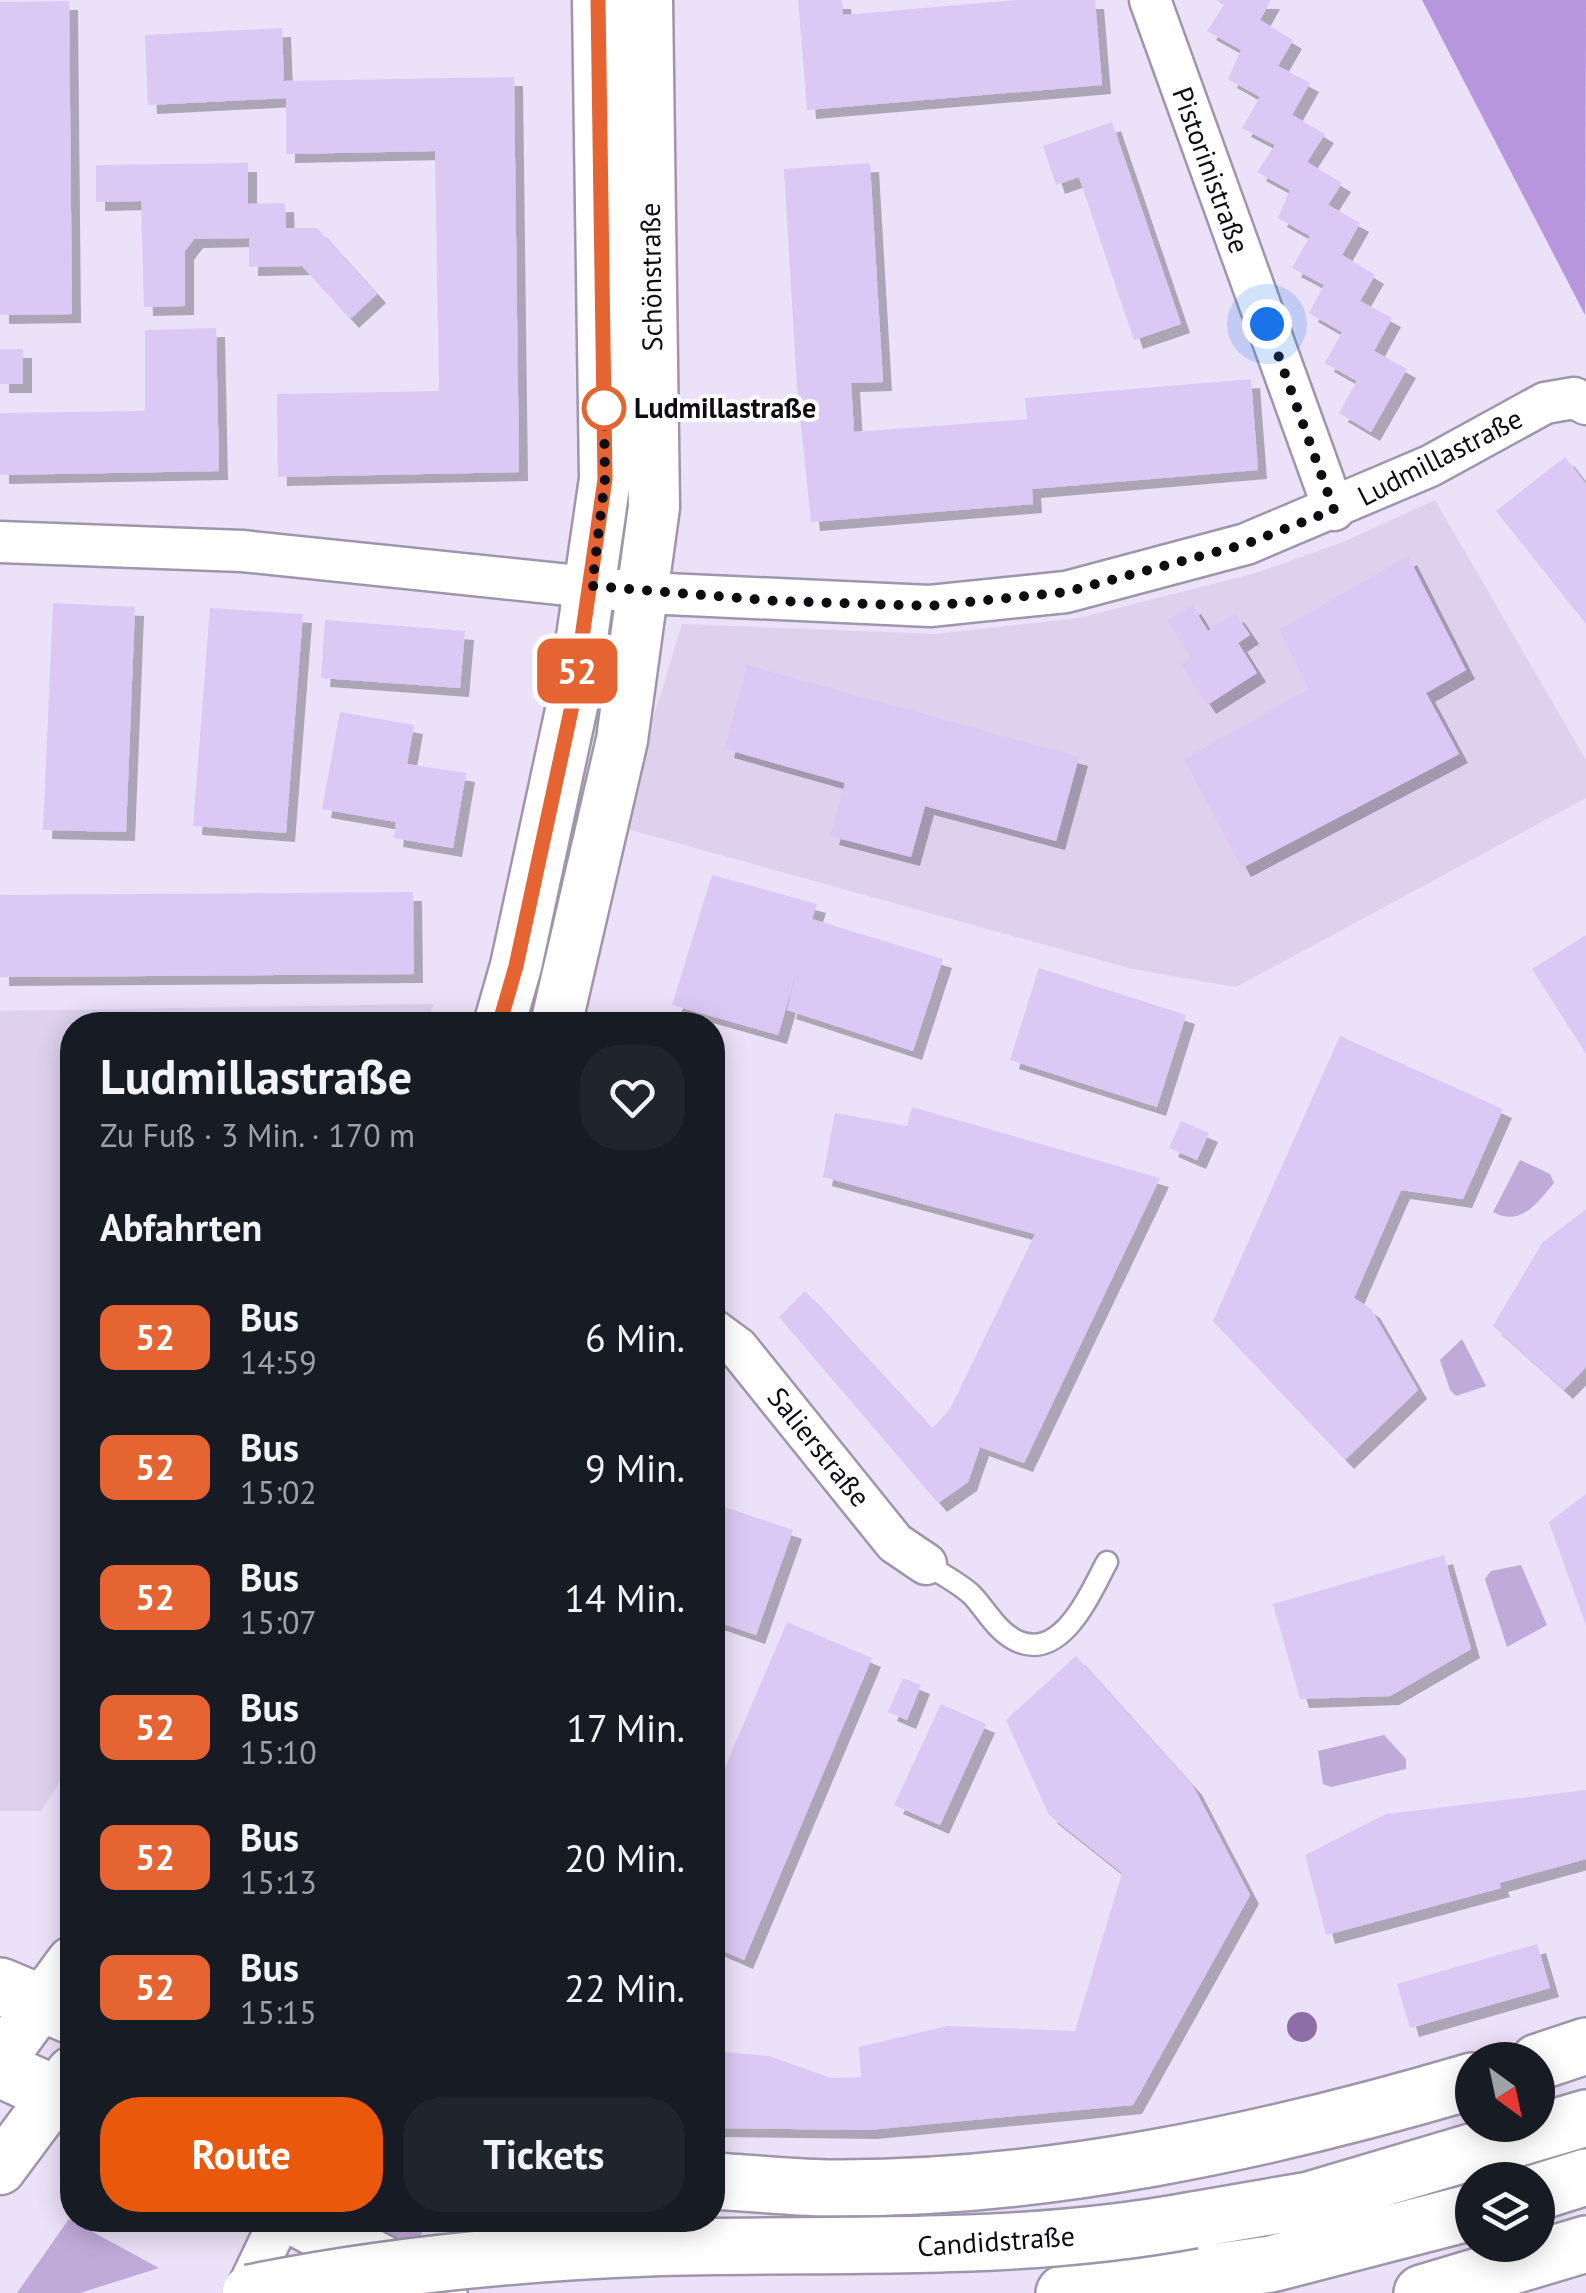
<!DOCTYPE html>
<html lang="de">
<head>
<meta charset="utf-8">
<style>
  :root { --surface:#171b24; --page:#20242c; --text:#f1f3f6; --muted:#9ea1a6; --accent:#ea580c }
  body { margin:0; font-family:"PT Sans",sans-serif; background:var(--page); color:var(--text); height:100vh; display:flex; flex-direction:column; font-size:38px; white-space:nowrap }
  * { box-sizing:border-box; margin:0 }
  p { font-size:32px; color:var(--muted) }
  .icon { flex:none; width:55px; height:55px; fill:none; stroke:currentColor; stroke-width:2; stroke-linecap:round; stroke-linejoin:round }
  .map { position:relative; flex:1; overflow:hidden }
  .side { position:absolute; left:60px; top:1012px; width:665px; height:1220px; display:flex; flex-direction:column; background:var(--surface); border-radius:40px; box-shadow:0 5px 25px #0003 }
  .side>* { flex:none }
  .badge { padding:0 20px; border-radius:15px; font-size:35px; line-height:65px }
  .needle { width:65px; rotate:147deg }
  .fabs { position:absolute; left:1455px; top:2042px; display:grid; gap:20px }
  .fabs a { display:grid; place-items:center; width:100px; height:100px; border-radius:50%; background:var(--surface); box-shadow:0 5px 25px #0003; font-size:50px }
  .you { position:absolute; width:50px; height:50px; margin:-25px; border:8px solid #fff; border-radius:50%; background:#1a73e8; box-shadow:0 0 0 15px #1a73e833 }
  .map>.badge { position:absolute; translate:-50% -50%; box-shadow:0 0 0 5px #fff }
  h2 { padding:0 40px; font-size:38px; line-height:90px }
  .round { display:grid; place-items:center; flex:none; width:105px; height:105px; border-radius:40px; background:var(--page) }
  .summary { display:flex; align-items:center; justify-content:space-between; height:170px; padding:0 40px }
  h1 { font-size:48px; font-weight:700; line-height:75px }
  .action { display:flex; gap:20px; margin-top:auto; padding:20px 40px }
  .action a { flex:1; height:115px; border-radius:40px; background:var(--accent); color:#fff; font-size:40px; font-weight:700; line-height:115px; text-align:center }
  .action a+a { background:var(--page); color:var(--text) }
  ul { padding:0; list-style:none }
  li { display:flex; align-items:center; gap:30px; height:130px; padding:0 40px }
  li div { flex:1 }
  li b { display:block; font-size:38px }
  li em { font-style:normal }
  li .badge { min-width:110px; font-weight:700; text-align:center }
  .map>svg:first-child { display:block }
</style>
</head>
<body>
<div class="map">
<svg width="1586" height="2293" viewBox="0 0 1586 2293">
  <defs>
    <filter id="shadow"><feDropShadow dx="9" dy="9" stdDeviation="0" flood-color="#0004"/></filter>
  </defs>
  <rect width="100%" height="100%" fill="#ebe1f8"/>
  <path fill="#ddd1ed" d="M 1435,500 L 1586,760 L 1586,798 L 1236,987 L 1132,969 L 620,827 L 682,624 L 935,634 L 1079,618 L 1256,573 L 1343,542 Z
    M 433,1004 L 428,1025 L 72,1025 L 72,1763 L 41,1811 L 0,1811 L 0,1011 Z"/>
  <path fill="#c0aad9" d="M 1520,1160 L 1550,1174 L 1554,1183 C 1536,1204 1521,1227 1493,1212 Z
    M 1462,1339 L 1486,1386 L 1456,1396 L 1450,1390 L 1440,1360 Z
    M 1521,1565 L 1547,1625 L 1507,1647 L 1485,1579 L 1491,1571 Z
    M 1384,1735 L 1406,1759 L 1406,1769 L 1331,1787 L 1323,1784 L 1318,1751 Z
    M 69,2219 L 159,2268 L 80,2293 L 17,2293 Z
    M 343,2220 L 426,2220 L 412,2263 Z"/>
  <path fill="#b896dd" d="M 1422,0 L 1586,0 L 1585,315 Z"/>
  <path fill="#dcc8f5" filter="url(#shadow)" d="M 798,0 L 842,0 L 843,15 L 1017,0 L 1095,0 L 1102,85 L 807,110 Z
    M 1216,0 L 1271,0 L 1260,20 L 1293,40 L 1278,66 L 1310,83 L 1292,115 L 1325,134 L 1307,162 L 1342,183 L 1328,205 L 1360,223 L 1342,255 L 1375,275 L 1360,301 L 1392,318 L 1374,351 L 1407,369 L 1371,432 L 1339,413 L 1357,381 L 1325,363 L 1342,332 L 1309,313 L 1324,285 L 1292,268 L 1310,236 L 1278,218 L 1290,190 L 1257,172 L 1275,145 L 1242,128 L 1260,97 L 1228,79 L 1241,50 L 1207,31 L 1224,5 Z
    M 69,1 L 72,314 L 0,315 L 0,2 Z
    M 282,28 L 284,81 L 514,77 L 519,472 L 278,477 L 277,394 L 439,391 L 435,151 L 286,154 L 286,98 L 148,105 L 145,35 Z
    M 1112,122 L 1181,324 L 1134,340 L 1079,177 L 1056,185 L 1043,146 Z
    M 248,163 L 248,204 L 285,203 L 286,228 L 317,228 L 377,294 L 350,319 L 302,266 L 249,267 L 249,238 L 194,239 L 185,251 L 185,306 L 144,307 L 141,201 L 96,202 L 96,165 Z
    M 870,163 L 883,382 L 851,383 L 854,432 L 1027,419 L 1025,398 L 1251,379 L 1258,470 L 1032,489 L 1033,504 L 811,522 L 797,387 L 784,169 Z
    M 216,328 L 219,471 L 0,475 L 0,413 L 145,411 L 145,330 Z
    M 0,349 L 23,349 L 23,384 L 0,384 Z
    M 1565,457 L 1586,484 L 1586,624 L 1496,511 Z
    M 1408,556 L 1466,670 L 1426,693 L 1459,754 L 1242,868 L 1184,759 L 1309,689 L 1279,630 Z
    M 53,603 L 135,607 L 126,832 L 43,830 Z
    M 1192,605 L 1208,631 L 1235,613 L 1250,635 L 1238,643 L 1257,673 L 1207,705 L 1181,664 L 1191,658 L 1167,620 Z
    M 210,608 L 303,614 L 286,833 L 193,826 Z
    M 325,620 L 465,631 L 460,688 L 321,678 Z
    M 747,665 L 1079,757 L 1056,841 L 925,806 L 911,857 L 830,836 L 845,783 L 725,749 Z
    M 340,712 L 414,725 L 407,764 L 466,773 L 453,848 L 394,838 L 396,822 L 322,809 Z
    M 712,875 L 817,904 L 812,919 L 943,959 L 913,1051 L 787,1010 L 797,970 L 778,1035 L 672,1005 Z
    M 413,892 L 414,974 L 0,977 L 0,895 Z
    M 1586,935 L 1586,1054 L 1532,969 Z
    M 1039,968 L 1186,1015 L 1157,1107 L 1010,1060 Z
    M 1340,1036 L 1503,1109 L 1463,1199 L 1401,1190 L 1354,1298 L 1371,1309 L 1418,1390 L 1345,1460 L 1213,1321 Z
    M 912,1107 L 1160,1178 L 1024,1463 L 980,1447 L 968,1482 L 938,1503 L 779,1317 L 805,1291 L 932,1429 L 950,1409 L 1035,1234 L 823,1177 L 835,1113 L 907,1126 Z
    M 1181,1121 L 1209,1133 L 1197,1160 L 1169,1148 Z
    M 1586,1209 L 1586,1367 L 1564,1390 L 1493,1326 L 1542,1243 Z
    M 64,1342 L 72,1342 L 72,1385 L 64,1385 Z
    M 1586,1494 L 1586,1626 L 1549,1522 Z
    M 719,1505 L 793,1530 L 756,1635 L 712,1620 L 712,1525 Z
    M 1444,1555 L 1471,1649 L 1390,1696 L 1300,1699 L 1273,1604 Z
    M 787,1622 L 872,1658 L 744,1960 L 712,1946 L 712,1798 Z
    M 1076,1656 L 1193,1786 L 1250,1895 L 1133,2105 L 868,2130 L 712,2128 L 712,2051 L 769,2056 L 831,2078 L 861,2077 L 859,2047 L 947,2026 L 1075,2031 L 1122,1873 L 1049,1815 L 1006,1720 Z
    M 903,1678 L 921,1685 L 907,1720 L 888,1712 Z
    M 941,1704 L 986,1724 L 940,1825 L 894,1805 Z
    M 1586,1790 L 1586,1859 L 1499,1883 L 1501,1888 L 1326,1935 L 1305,1855 L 1386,1814 Z
    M 1537,1944 L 1550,1988 L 1410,2028 L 1397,1984 Z"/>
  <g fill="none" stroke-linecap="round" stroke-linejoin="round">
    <g stroke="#9f96ab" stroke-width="25">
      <path id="service" d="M 926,1564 C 941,1574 959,1583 972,1595 C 986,1610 996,1630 1015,1640 C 1062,1664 1091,1591 1107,1562"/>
    </g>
    <g stroke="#9f96ab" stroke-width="45">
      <path id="minor" d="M 1150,0 L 1334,510
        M 0,542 L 242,551 L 645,593 L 930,606 L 1066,592 L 1246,544 L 1430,466 L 1545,403 L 1574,398 L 1586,404
        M 712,1329 L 738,1348 L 895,1543 L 926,1564
        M 245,2293 L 280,2220"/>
    </g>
    <g stroke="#9f96ab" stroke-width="55">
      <path id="tertiary" d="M 499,1025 L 516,966 L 572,706 L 605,479 L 598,0
        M 556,1025 L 622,740 L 654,507 L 647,0
        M 0,2060 L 72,1962
        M 0,2169 L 72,2072"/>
    </g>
    <g stroke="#9f96ab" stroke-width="60">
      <path id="secondary" d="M 0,1986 L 72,2016
        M 0,2069 L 72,2102
        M 300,2220 L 439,2293
        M 1422,2293 L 1586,2244"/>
    </g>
    <g stroke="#9f96ab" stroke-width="60">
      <path id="trunk" d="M 1538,2062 L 1586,2046
        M 712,2181 C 750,2183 789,2187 827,2188 C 1042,2190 1266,2142 1472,2081
        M 1538,2192 L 1586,2177
        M 1193,2220 L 1309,2200 L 1586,2118
        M 1064,2293 L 1271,2264 L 1472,2212"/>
    </g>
    <use href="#service" stroke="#fff" stroke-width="20"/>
    <use href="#minor" stroke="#fff" stroke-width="40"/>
    <use href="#tertiary" stroke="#fff" stroke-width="50"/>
    <use href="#secondary" stroke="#fff" stroke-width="55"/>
    <use href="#trunk" stroke="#fff" stroke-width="55"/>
    <g stroke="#9f96ab" stroke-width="60" stroke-linecap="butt">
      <path id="trunk-bridge" d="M 250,2293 C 381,2266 515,2253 649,2248 C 833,2242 1010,2254 1193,2220"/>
    </g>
    <use href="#trunk-bridge" stroke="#fff" stroke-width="55"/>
  </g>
  <circle fill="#8e6ea7" cx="1302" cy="2027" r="15"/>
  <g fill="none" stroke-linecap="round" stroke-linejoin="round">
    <g stroke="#fff" stroke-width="22">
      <path id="line" d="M 499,1025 L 516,966 L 572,706 L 605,479 L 598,0"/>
    </g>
    <use href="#line" stroke="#e66432" stroke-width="15"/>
    <path stroke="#0f0c13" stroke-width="10" stroke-dasharray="0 18" d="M 604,408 L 605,479 L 592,586 L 776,601 L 930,606 L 1066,592 L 1246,544 L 1334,510 L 1267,324"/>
  </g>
  <circle fill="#fff" stroke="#e66432" stroke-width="5" cx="604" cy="408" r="20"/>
  <g text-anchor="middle" stroke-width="8" stroke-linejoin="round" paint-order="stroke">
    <g font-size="28" fill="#0f0c13" stroke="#fff">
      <text transform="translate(1211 170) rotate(70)" y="10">Pistorinistraße</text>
      <text transform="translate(651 277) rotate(-91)" y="10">Schönstraße</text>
      <text transform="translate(1440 457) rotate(-27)" y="10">Ludmillastraße</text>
      <text transform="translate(819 1447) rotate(51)" y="10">Salierstraße</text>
      <text transform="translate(996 2241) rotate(-4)" y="10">Candidstraße</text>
    </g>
    <g font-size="28" font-weight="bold" fill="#0f0c13" stroke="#fff" text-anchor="start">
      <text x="634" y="418">Ludmillastraße</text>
    </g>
  </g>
</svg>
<div class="fabs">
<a><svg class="needle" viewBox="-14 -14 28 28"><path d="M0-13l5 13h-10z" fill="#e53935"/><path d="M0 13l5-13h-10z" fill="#9ea1a6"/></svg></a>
<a><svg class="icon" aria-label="layers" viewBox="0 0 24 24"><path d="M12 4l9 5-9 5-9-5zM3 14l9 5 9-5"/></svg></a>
</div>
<div class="you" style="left:1267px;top:324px"></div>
<b class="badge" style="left:577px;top:671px;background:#e66432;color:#fff">52</b>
<section class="side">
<div class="summary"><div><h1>Ludmillastraße</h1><p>Zu Fuß · 3 Min. · 170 m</p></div><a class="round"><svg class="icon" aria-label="heart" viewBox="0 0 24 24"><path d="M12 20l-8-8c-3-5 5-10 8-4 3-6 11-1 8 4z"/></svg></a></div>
<h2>Abfahrten</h2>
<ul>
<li><span class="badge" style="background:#e66432;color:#fff">52</span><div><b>Bus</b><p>14:59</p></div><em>6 Min.</em></li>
<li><span class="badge" style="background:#e66432;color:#fff">52</span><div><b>Bus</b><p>15:02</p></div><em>9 Min.</em></li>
<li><span class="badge" style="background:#e66432;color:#fff">52</span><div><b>Bus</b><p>15:07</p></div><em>14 Min.</em></li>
<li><span class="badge" style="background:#e66432;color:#fff">52</span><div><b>Bus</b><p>15:10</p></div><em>17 Min.</em></li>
<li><span class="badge" style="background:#e66432;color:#fff">52</span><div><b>Bus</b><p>15:13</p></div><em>20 Min.</em></li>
<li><span class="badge" style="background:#e66432;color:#fff">52</span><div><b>Bus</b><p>15:15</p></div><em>22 Min.</em></li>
</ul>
<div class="action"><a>Route</a><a>Tickets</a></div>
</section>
</div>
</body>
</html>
